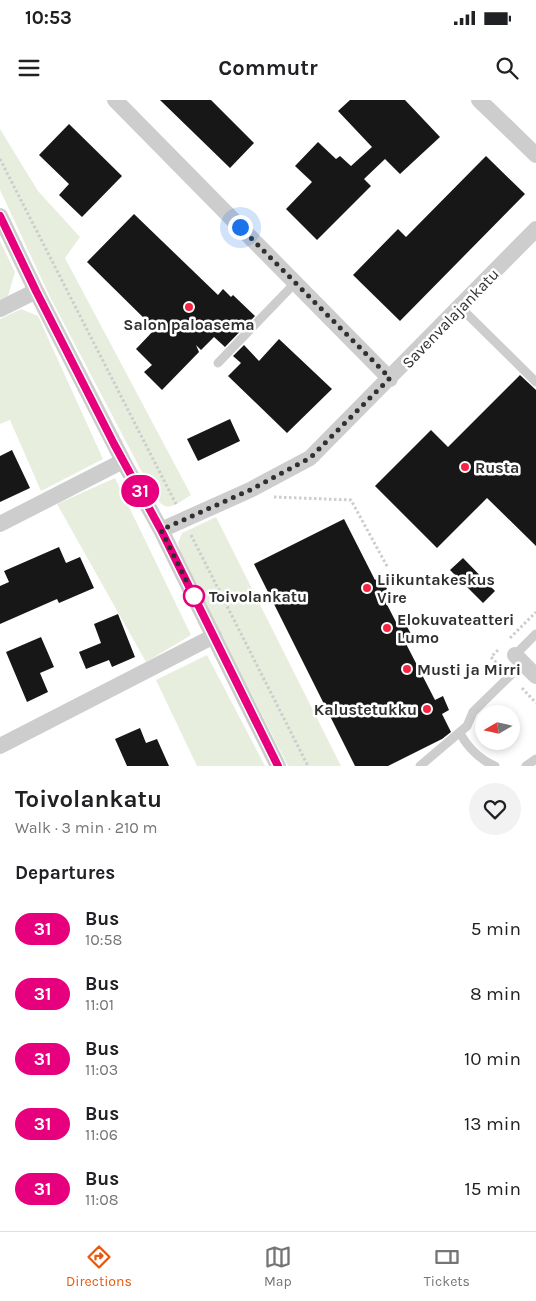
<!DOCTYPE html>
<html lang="en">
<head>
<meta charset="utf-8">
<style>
  :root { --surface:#fff; --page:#f2f2f2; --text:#202124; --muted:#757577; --line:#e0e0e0; --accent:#ea580c }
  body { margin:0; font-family:Karla,sans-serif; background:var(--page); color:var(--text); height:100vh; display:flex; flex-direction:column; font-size:19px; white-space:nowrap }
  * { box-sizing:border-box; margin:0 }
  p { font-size:16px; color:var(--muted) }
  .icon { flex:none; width:28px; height:28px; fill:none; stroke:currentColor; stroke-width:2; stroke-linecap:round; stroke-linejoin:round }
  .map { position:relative; height:666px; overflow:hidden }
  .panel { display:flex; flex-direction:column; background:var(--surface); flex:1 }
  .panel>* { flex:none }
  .badge { padding:0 10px; border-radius:16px; font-size:18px; line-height:32px }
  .needle { width:32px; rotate:261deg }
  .buttons { position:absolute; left:475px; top:605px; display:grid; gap:10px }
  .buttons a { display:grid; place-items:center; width:45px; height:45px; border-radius:50%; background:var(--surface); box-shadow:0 2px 8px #0003; font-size:25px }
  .you { position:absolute; width:25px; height:25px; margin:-12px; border:4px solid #fff; border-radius:50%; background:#1a73e8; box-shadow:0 0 0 8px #1a73e833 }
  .map>.badge { position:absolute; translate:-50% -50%; box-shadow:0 0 0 2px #fff }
  h2 { padding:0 15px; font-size:19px; line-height:45px }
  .round { display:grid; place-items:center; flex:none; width:52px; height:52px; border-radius:26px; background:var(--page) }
  .summary { display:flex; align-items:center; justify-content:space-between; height:85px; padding:0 15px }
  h1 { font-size:24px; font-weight:700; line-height:38px }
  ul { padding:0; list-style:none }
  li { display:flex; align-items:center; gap:15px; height:65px; padding:0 15px }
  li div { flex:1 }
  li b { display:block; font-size:19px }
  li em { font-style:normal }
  li .badge { min-width:55px; font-weight:700; text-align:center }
  .status { display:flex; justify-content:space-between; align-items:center; height:35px; padding:0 25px; background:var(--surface); direction:ltr }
  .status svg { height:14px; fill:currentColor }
  header { display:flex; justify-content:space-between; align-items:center; height:65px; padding:0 15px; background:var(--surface); font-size:22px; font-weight:700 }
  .dock { display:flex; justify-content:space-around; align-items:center; height:70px; border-top:1px solid var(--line); background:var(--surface); font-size:14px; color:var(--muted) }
  .dock a { display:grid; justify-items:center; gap:2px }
  .dock .selected { color:var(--accent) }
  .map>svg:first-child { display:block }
</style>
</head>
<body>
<div class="status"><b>10:53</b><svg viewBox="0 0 49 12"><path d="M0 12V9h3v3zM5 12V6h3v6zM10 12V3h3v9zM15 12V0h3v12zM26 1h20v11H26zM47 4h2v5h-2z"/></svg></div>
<header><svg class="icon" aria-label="menu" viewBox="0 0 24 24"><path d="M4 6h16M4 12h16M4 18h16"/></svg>Commutr<svg class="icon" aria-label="search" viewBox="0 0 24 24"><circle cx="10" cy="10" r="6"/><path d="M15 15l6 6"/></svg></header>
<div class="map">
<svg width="536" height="666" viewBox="0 0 536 666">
  <rect width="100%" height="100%" fill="#fff"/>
  <path fill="#e7eedd" d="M 0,29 L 38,91 L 80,137 L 65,158 L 191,395 C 174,405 167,415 154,395 L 50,197 L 0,90 Z
    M 0,141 L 15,172 L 8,196 L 0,200 Z
    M 21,209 L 38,216 L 103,359 L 41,391 L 10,320 L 0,324 L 0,219 Z
    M 115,378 L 191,535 L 146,562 L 57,404 Z
    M 216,417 L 341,666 L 288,666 L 181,454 L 178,443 L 182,433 Z
    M 207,555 L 265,666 L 197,666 L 156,580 Z"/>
  <path fill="#171717" d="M 160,0 L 211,0 L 254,43 L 230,68 Z
    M 350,0 L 405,0 L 440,37 L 400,74 L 385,59 L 364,79 L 371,86 L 317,140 L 286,109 L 312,82 L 295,66 L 318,42 L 336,59 L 340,56 L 351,66 L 372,47 L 338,11 Z
    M 69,24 L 122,76 L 82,117 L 59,95 L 69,84 L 39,55 Z
    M 486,56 L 525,94 L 400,221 L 353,175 L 398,129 L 406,137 Z
    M 134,114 L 218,195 L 223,189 L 231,197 L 233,195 L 255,216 L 225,247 L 214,237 L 201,250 L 196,245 L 199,252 L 162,290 L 144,272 L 152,265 L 136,249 L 155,229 L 87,162 Z
    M 279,239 L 332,289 L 287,333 L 228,276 L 241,263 L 233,256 L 244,245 L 259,261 Z
    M 520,275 L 536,290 L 536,446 L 487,398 L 437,448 L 375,386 L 431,330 L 448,347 Z
    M 230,319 L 240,341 L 198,361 L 187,339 Z
    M 12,350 L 30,388 L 0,402 L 0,356 Z
    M 344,419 L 375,480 L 381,476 L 387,489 L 381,493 L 397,524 L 404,521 L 411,534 L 403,538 L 435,600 L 443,596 L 449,610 L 442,614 L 451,632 L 442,639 L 388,666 L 355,666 L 254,464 Z
    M 59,447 L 66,463 L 80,457 L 94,488 L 59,503 L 57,499 L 0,524 L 0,486 L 9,482 L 4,471 Z
    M 463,458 L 495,491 L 483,503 L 450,470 Z
    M 118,514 L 135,557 L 112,567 L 109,560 L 86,569 L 79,552 L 101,543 L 94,524 Z
    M 41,537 L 54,567 L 40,573 L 48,592 L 27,602 L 6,552 Z
    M 140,628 L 146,643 L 157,639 L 169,666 L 127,666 L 115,639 Z"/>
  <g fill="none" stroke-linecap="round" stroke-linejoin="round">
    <path stroke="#cdcdcd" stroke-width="3" stroke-dasharray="2.5 2.5" stroke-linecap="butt" d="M 0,59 L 176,404
      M 274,397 L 351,400 L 388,468
      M 191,435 L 308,666
      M 510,538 L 536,512
      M 498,550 L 491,557 L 501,568
      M 522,588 L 536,603"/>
    <path stroke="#cdcdcd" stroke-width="9" d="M 460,207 L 536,282
      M 218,263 L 295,183
      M 515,555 L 536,534
      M 460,633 C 468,648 479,659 495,666
      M 420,666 L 467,626 L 473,612 L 523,563
      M 526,666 L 536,659"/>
    <path stroke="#cdcdcd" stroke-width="16" d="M 115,0 L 390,279
      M 479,0 L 536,55
      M 0,116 L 36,191 L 123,361 L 161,430 L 278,666
      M 0,209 L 36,191
      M 0,424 L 123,361
      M 161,430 L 250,390 L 310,358 L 536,129
      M 515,555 L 536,576
      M 0,646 L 214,536"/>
  </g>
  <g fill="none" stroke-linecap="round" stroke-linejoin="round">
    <g stroke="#fff" stroke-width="11">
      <path id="line" d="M 0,116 L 36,191 L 114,344 L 161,430 L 278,666"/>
    </g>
    <use href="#line" stroke="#e6007e" stroke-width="8"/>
    <path stroke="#303030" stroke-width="5" stroke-dasharray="0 9" d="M 194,496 L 196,500 L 161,430 L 250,390 L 310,358 L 390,278 L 240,127"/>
  </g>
  <g fill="#f52442" stroke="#fff" stroke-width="2">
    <circle cx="189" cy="207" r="5"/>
    <circle cx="465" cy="367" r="5"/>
    <circle cx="367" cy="488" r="5"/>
    <circle cx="387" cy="528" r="5"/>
    <circle cx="407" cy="569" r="5"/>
    <circle cx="427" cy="609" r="5"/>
  </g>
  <circle fill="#fff" stroke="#e6007e" stroke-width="2.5" cx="194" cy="496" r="10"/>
  <g text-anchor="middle" stroke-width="5" stroke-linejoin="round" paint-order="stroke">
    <g font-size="16" fill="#303030" stroke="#fff">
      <text transform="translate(450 218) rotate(-46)" y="6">Savenvalajankatu</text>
    </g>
    <g font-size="16" font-weight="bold" fill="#303030" stroke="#fff" text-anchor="start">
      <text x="189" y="230" text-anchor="middle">Salon paloasema</text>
      <text x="475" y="373">Rusta</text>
      <text x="377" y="485">Liikuntakeskus<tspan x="377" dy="18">Vire</tspan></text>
      <text x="397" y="525">Elokuvateatteri<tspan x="397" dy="18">Lumo</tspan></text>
      <text x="417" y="575">Musti ja Mirri</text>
      <text x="417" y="615" text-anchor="end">Kalustetukku</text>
    </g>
    <g font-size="16" font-weight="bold" fill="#303030" stroke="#fff" text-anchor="start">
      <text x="209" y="502">Toivolankatu</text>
    </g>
  </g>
</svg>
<div class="buttons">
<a><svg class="needle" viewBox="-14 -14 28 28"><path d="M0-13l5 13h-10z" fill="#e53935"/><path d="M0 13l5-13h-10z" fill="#757577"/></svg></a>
</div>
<div class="you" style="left:240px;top:127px"></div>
<b class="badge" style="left:140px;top:391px;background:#e6007e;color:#fff">31</b>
</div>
<section class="panel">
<div class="summary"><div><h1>Toivolankatu</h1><p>Walk · 3 min · 210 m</p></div><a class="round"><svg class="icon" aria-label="heart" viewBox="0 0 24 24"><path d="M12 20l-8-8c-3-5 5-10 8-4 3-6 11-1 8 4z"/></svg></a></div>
<h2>Departures</h2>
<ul>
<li><span class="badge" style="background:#e6007e;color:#fff">31</span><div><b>Bus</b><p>10:58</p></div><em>5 min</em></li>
<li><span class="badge" style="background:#e6007e;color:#fff">31</span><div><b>Bus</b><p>11:01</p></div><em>8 min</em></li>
<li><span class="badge" style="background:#e6007e;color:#fff">31</span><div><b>Bus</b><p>11:03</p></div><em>10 min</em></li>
<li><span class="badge" style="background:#e6007e;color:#fff">31</span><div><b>Bus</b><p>11:06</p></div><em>13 min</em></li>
<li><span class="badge" style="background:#e6007e;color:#fff">31</span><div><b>Bus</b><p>11:08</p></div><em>15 min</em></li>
</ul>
</section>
<nav class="dock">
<a class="selected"><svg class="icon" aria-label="directions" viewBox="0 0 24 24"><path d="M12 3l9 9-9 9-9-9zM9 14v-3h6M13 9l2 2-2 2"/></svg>Directions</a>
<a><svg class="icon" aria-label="map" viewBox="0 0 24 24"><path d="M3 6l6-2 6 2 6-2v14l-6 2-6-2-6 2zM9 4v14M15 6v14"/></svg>Map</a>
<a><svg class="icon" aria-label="tickets" viewBox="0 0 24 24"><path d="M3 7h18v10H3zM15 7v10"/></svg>Tickets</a>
</nav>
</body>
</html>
